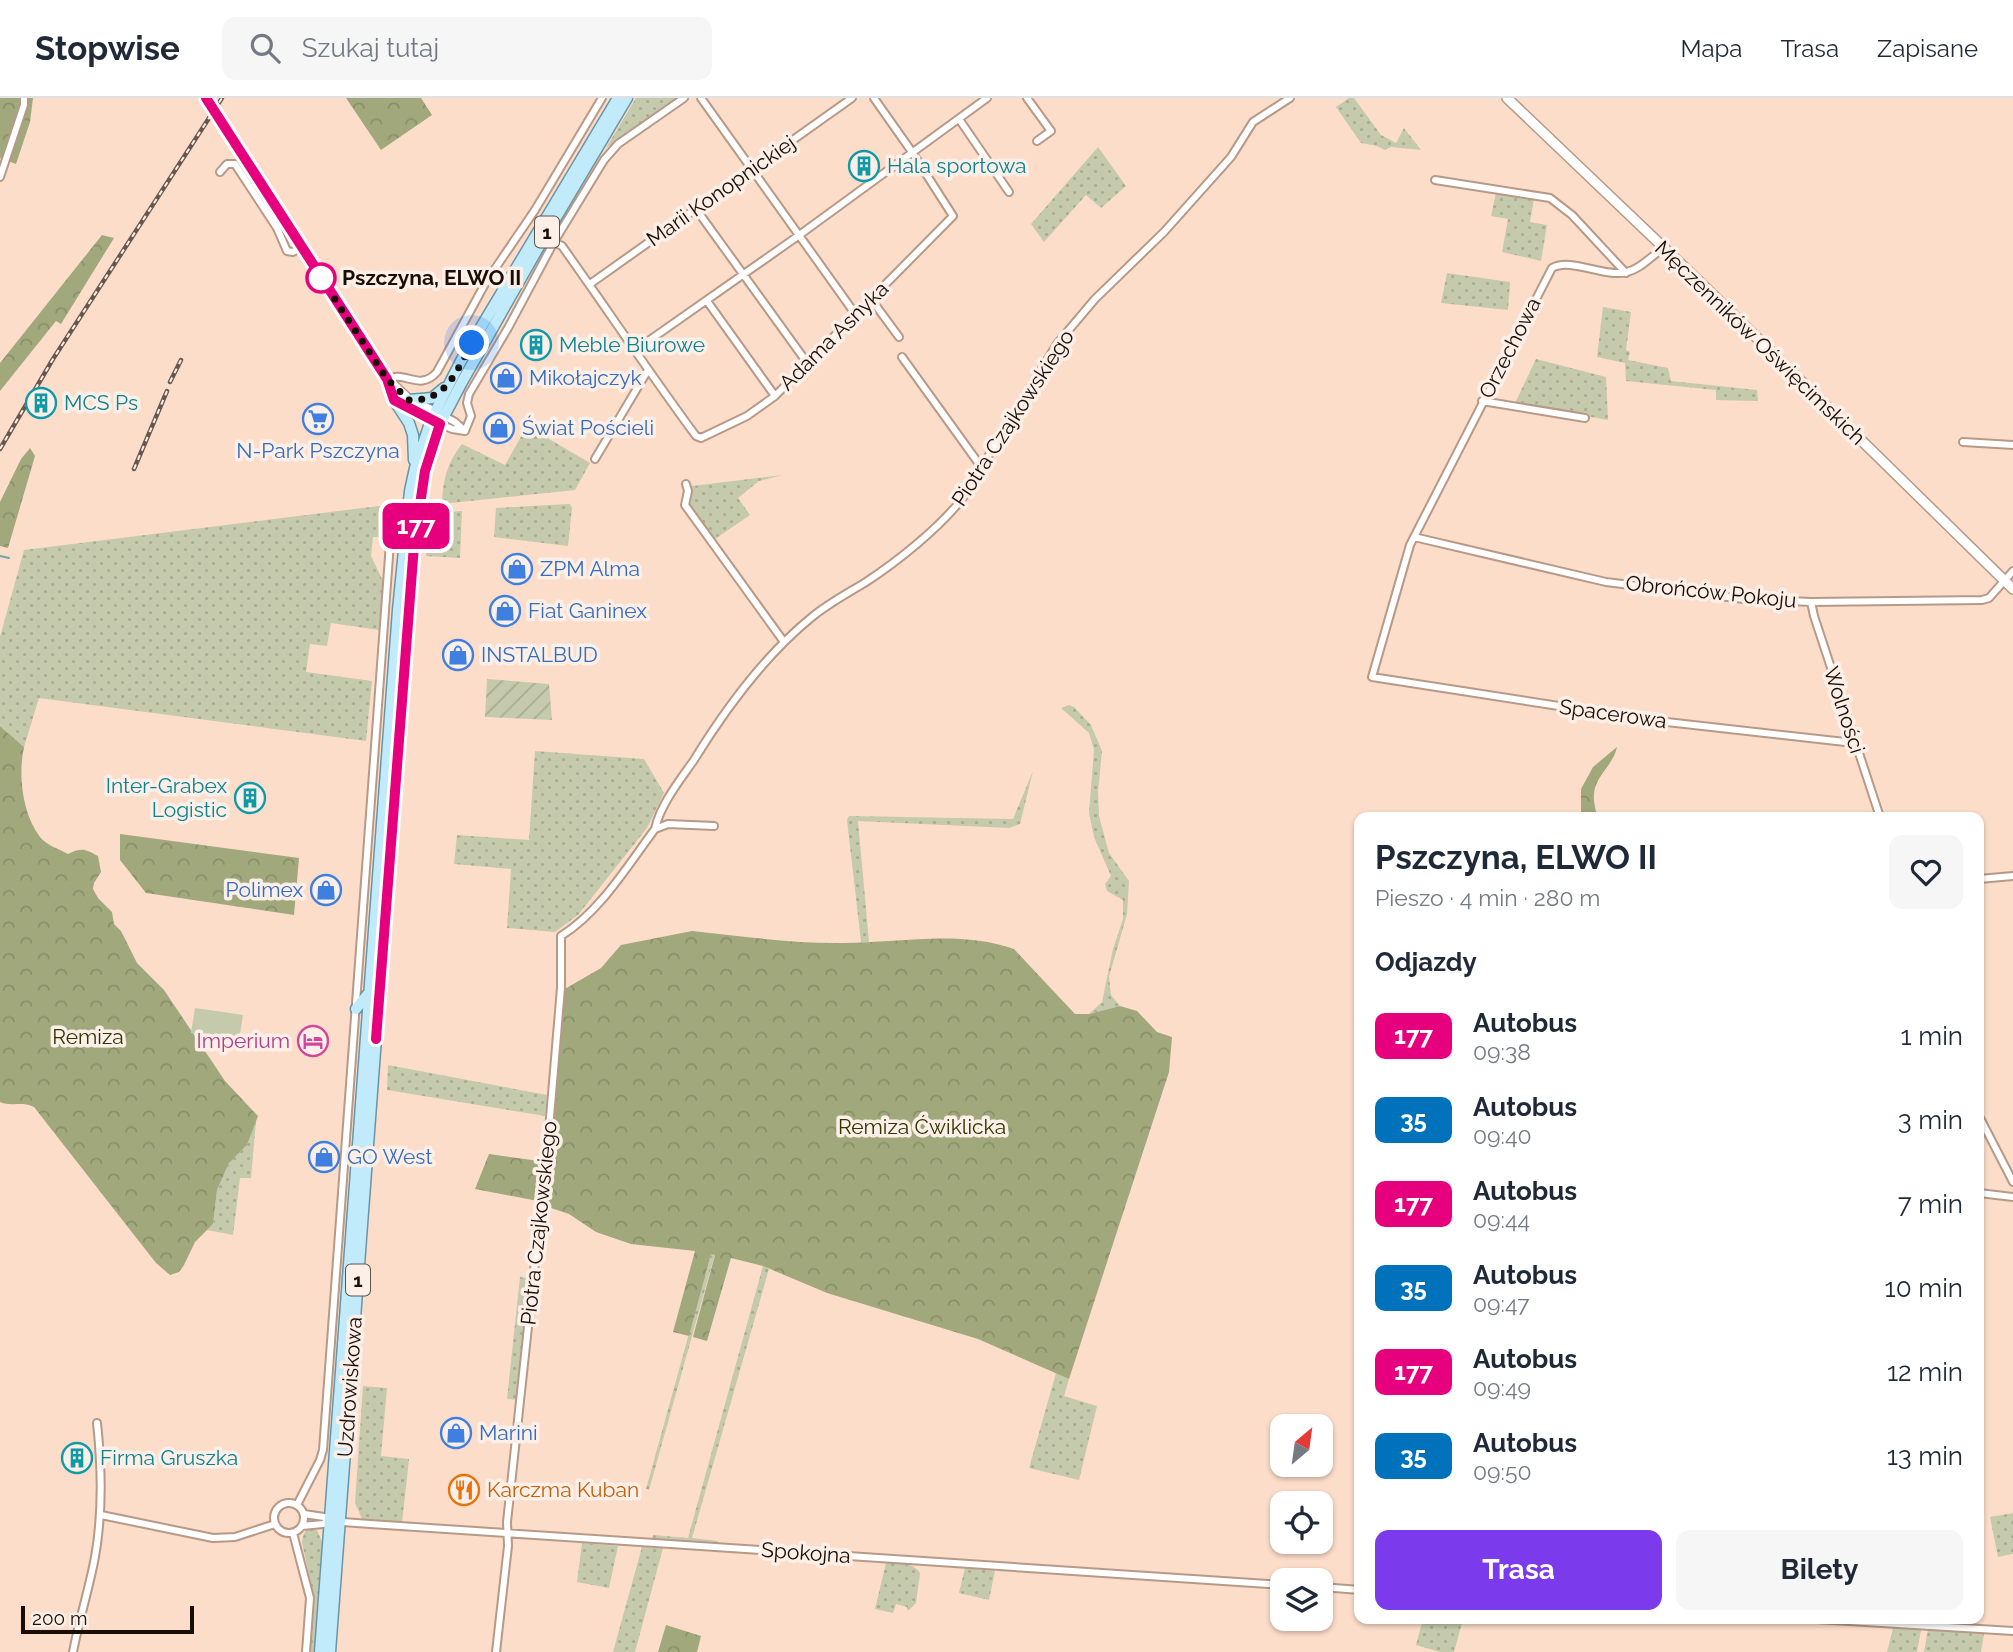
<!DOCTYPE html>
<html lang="pl">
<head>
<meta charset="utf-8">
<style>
  :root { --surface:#fff; --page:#f6f6f7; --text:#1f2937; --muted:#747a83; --line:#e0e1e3; --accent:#7c3aed }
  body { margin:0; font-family:Raleway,sans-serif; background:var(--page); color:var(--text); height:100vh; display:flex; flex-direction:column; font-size:26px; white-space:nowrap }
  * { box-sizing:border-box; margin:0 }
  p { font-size:23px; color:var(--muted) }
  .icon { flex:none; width:38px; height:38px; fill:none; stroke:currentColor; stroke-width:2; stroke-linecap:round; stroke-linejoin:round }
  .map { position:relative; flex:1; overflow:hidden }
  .sheet { position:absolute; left:1354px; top:714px; width:630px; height:812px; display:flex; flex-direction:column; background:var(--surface); border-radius:14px; box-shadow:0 2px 5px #0004 }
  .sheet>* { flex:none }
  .badge { padding:0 14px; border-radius:10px; font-size:24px; line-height:46px }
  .needle { width:46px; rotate:29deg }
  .buttons { position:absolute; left:1270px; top:1316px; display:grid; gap:14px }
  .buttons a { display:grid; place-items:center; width:63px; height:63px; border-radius:14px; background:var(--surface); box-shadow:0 2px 5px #0004; font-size:35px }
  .scale { position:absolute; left:21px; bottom:18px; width:173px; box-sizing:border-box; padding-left:7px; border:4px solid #180e07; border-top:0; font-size:19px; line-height:24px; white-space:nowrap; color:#180e07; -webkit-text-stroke:5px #fbefe7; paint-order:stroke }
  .you { position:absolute; width:35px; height:35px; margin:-18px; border:5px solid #fff; border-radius:50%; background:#1a73e8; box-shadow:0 0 0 10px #1a73e833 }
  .map>.badge { position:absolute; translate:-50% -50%; box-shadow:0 0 0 4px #fff }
  h2 { padding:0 21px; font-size:26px; line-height:63px }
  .round { display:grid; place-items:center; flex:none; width:74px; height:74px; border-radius:14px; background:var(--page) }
  .head { display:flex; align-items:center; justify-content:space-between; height:119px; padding:0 21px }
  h1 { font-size:33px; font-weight:700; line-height:52px }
  .cta { display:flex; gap:14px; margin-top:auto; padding:14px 21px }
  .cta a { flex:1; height:80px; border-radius:14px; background:var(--accent); color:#fff; font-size:28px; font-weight:700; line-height:80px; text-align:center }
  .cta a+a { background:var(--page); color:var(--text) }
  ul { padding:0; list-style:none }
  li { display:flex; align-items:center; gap:21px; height:84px; padding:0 21px }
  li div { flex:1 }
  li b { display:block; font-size:26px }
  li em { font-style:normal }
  li .badge { min-width:77px; font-weight:700; text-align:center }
  header { display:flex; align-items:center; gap:42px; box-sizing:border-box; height:98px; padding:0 35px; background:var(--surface); border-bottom:2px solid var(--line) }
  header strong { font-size:33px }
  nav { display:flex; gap:38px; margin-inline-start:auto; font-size:24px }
  .search { width:490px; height:63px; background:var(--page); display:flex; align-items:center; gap:18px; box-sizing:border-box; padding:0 24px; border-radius:14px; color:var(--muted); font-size:26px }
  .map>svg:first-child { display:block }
</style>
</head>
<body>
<header>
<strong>Stopwise</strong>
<div class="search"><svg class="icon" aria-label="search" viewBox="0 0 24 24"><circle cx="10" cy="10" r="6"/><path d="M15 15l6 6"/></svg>Szukaj tutaj</div>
<nav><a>Mapa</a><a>Trasa</a><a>Zapisane</a></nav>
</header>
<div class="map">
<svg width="2013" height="1554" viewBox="0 0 2013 1554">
  <defs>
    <pattern id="grass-dots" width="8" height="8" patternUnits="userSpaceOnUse" patternTransform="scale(1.75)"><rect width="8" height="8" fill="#c5caac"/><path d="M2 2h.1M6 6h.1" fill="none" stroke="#a8ac92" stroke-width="1.8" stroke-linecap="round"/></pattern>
    <pattern id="forest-crowns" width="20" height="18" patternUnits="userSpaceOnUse" patternTransform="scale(1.75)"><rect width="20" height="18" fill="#a1a87c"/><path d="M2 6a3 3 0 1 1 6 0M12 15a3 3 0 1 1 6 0" fill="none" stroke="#8a8f6a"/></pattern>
    <pattern id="garden-furrows" width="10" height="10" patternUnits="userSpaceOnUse" patternTransform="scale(1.75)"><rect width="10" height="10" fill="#c5caac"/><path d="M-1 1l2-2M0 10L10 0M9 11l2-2" fill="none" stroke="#a8ac92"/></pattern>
  </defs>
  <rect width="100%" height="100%" fill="#fcddca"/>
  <path fill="url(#grass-dots)" d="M 636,0 L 679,0 L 606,50 Z
    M 1349,0 L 1354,0 L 1381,37 L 1396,45 L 1404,30 L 1421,52 L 1391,49 L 1385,52 L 1377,48 L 1361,45 L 1336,9 Z
    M 1098,49 L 1126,88 L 1101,110 L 1086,97 L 1044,144 L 1031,126 Z
    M 1496,95 L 1534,101 L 1530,124 L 1547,127 L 1541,163 L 1502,154 L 1508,121 L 1491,118 Z
    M 1447,175 L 1510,184 L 1508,212 L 1441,205 Z
    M 1603,209 L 1631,214 L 1626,252 L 1630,254 L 1628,262 L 1668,270 L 1671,283 L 1757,292 L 1758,303 L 1716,302 L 1716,292 L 1626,283 L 1625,265 L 1597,259 Z
    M 1536,261 L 1606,279 L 1608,322 L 1515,305 Z
    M 527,328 L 590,365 L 575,392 L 442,406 C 443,382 447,365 462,346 L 505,367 Z
    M 783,377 L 759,383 L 738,400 L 750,417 L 715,441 L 690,407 L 692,388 Z
    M 570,406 L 572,410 L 568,448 L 494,439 L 496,410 Z
    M 387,407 L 387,439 L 373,439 L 371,458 L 383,483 L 379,532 L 331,525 L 327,548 L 310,546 L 306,574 L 372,583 L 366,643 L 39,600 L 24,649 L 0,628 L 0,539 L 24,452 Z
    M 462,413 L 460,460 L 426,458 L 430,420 L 435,415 Z
    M 1069,607 L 1074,609 L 1091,627 L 1102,653 L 1098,694 L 1099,718 L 1109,755 L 1129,783 L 1127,816 L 1109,879 L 1111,897 L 1120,908 L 1089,916 L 1102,904 L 1113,851 L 1123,821 L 1123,802 L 1107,793 L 1105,786 L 1111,778 L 1094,739 L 1089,715 L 1094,652 L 1089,635 L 1061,610 Z
    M 535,653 L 644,661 L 664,695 L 647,730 L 578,817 L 555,834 L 507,830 L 511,771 L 454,766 L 457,737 L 529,742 Z
    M 1033,673 L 1020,726 L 1009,730 L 858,723 L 869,844 L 861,844 L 847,722 L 849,718 L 1013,721 Z
    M 388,967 L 547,997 L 545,1018 L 387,992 Z
    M 256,1023 L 251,1080 L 240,1080 L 233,1137 L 207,1132 L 213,1126 L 217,1092 L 229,1065 L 247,1047 Z
    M 711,1156 L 715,1156 L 649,1392 L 646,1391 Z
    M 763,1168 L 769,1171 L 692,1440 L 718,1443 L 717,1446 L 652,1441 L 653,1437 L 688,1440 Z
    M 520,1179 L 532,1181 L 518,1302 L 507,1301 Z
    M 1056,1275 L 1069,1281 L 1064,1298 L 1097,1308 L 1079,1382 L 1029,1370 Z
    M 363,1288 L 387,1290 L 381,1358 L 409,1361 L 402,1425 L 363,1423 L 355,1405 Z
    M 2013,1415 L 2013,1456 L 1998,1459 L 1990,1419 Z
    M 307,1430 L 317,1432 L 322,1444 L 315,1554 L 310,1554 L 314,1501 L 302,1444 L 303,1438 Z
    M 582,1445 L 618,1448 L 609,1490 L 577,1484 Z
    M 642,1449 L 663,1450 L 635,1554 L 613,1554 Z
    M 886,1465 C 898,1465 912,1463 920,1475 L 916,1505 L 909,1512 L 907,1512 L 907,1509 L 896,1506 L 893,1515 L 875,1511 Z
    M 965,1470 L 995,1473 L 989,1502 L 959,1495 Z
    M 1423,1521 L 1463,1521 L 1454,1554 L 1440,1554 L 1416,1547 Z
    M 1893,1530 L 1921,1532 L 1917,1554 L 1887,1554 Z
    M 1928,1531 L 1984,1536 L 1981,1554 L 1924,1554 Z"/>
  <path fill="url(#forest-crowns)" d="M 0,0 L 33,0 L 30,24 L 16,66 L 0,60 Z
    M 346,0 L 421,0 L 432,17 L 381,52 Z
    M 102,137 L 114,140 L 61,226 L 56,223 L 0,293 L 0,265 Z
    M 30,350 L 35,358 L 8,450 L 0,448 L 0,404 L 21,361 Z
    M 0,628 L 24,649 C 18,677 22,715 40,739 C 46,747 59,751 68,756 C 81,749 86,751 98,758 L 101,774 L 94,785 L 93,791 L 98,800 L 112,814 L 114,826 L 121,833 L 137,865 L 164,892 L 225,983 L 258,1018 L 247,1047 L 229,1065 L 217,1092 L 213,1126 L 195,1144 L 184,1167 L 179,1174 L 170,1177 L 156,1165 L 34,1009 C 22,1003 12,1009 0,1004 Z
    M 1617,649 C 1613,668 1595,678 1594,696 C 1593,703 1596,712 1597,719 L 1581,719 L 1581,691 L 1593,669 Z
    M 120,736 L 299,760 L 294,817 L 146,795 L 120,762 Z
    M 692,833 C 740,838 789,845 837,845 C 895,846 957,831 1014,851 L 1075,916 L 1089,916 L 1120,908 L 1137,913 L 1157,934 L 1172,939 L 1169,974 L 1069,1281 L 978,1241 L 827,1195 L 763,1168 L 731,1160 L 707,1243 L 693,1239 L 715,1157 L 711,1156 L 689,1238 L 673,1234 L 695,1153 L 631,1146 L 596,1134 L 569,1116 L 548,1109 L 563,892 L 601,870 L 621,847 Z
    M 489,1056 L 539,1063 L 538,1103 L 475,1091 Z
    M 666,1527 L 701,1538 L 697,1554 L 658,1554 Z"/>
  <path fill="url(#garden-furrows)" d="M 487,581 L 549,586 L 552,622 L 485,619 Z"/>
  <path fill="#c5caac" d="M 195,910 L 243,917 L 239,942 L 191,935 Z"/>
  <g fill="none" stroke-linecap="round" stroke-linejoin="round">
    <path stroke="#6ca6ae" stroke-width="2" d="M 0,458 L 9,460"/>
    <g stroke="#b69987" stroke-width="10">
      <path id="minor" d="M 701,0 L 856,217
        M 1027,0 L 1051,33 L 1037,43
        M 959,21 L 1009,94
        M 220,74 L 227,66 L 235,66 L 277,130 L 287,153 L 293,154 L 302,149
        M 0,79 L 24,7 L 24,0
        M 1435,82 L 1550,100 L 1572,117 L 1626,175
        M 696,111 L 808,266
        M 554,144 L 562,148 C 607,211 650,276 696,338 L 701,340 L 747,318 L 775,298 L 953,118 L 912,54 L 874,0
        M 1664,150 C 1652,157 1641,171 1627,174 C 1604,180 1571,159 1552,170 L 1410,447 L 1372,579 L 1649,622 L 1854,645
        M 590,186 L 852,0
        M 871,201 L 899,239
        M 707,203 L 775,298
        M 637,251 L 798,138 L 987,0
        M 902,259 L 982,370
        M 387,281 C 406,272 419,294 437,274 L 486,184 L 535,112 L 602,0
        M 1482,303 L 1585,320
        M 444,318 L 455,324 L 465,333
        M 440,326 L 452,331 L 465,333
        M 465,333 L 471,318 L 467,305 L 469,296 L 508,230 L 554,144 L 604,62 L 618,46 L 684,0
        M 1963,344 L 2013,347
        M 595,361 L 648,272
        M 686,386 L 688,393 L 685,407 L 784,544
        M 1414,439 L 1606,484 L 1744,501 L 1811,504 L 1982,502 L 1989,500 L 2013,473
        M 1811,504 L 1814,518 L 1880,719
        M 655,731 C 660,707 680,682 694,662 C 726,610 765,557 812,519 C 829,505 848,495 866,484 C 898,463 938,431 962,401 L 1057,246 L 1095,201 L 1164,134 L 1231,59 L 1253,24 L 1290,0
        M 1979,781 L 2013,778
        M 1979,1018 L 2013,1084
        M 1979,1095 L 2013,1099
        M274 1420a15 15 0 1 1 30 0a15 15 0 1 1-30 0Z
        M 297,1407 L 320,1362 L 323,1352 L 390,445
        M 304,1416 L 324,1419 L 329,1423 L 370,1426 L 1283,1487
        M 101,1417 L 213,1440 L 235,1439 L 275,1426
        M 302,1428 L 323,1426 L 329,1423
        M 293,1435 L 310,1500 L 306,1554
        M 1321,1489 L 1360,1492
        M 1816,1521 L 2013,1533
        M 73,1554 C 79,1522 89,1491 95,1459 C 103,1414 102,1371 97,1325
        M 496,1554 L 508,1448 L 507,1424 L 548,1043 L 561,890 L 561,838 C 600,814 628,767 655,731 L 668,726 L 714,728"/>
    </g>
    <g stroke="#b69987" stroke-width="12">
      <path id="secondary" d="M 206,0 L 387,281 L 409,302 L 441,317
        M 1507,0 L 1704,188 L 2013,491
        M 387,283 L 394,302 L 435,324"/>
    </g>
    <g stroke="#6b95a4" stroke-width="13">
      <path id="primary" d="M 394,302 L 409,325 L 413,337 L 414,362
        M 409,302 L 432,300 L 444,290
        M 356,911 L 367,897
        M 320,1554 L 398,512 L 410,393 L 415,370 L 431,322 L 462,261 L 618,0
        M 330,1554 L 408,513 L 421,389 L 428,361 L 440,326 L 462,284 L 542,143 L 627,0"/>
    </g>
    <use href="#minor" stroke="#fff" stroke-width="6"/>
    <use href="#secondary" stroke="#fff" stroke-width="9"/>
    <use href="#primary" stroke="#c1ebfb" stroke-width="10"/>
    <g stroke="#68574c" stroke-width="4.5">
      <path id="rail" d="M 170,284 L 181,262
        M 0,351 L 53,261 L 222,0
        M 134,371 L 167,293"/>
    </g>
    <use href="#rail" stroke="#fbefe7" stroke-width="2" stroke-dasharray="5" stroke-linecap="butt"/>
  </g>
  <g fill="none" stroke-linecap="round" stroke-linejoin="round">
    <g stroke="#fff" stroke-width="16">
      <path id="line" d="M 206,0 L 387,281 L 394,302 L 440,326 L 425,373 L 414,447 L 376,941"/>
    </g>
    <use href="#line" stroke="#e6007e" stroke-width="10"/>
    <path stroke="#180e07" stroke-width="7" stroke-dasharray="0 12.6" d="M 321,180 L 387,281 L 409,302 C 447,304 456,273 472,245"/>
  </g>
  <defs>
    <g id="building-ring" transform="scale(1.575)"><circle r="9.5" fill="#fbefe7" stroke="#0f9aa8" stroke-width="1.5"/><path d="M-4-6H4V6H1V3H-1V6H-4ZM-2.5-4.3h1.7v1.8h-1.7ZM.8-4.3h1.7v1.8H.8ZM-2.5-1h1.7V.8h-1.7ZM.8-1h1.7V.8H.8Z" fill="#0f9aa8"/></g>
    <g id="shop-ring" transform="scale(1.575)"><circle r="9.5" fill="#fbefe7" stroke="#3f7fe0" stroke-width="1.5"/><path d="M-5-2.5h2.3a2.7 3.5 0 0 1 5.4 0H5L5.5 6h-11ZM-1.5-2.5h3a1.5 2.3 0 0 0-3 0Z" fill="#3f7fe0"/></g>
    <g id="supermarket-ring" transform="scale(1.575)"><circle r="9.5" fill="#fbefe7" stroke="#3f7fe0" stroke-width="1.5"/><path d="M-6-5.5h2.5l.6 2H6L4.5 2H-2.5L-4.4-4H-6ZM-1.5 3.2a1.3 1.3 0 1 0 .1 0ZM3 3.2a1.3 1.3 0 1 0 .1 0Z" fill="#3f7fe0"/></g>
    <g id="hotel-ring" transform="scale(1.575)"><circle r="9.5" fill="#fbefe7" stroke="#d1479c" stroke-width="1.5"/><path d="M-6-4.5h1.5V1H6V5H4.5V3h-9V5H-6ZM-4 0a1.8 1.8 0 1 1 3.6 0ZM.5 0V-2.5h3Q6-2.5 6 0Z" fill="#d1479c"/></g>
    <g id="restaurant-ring" transform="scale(1.575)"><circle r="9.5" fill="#fbefe7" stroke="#e8710a" stroke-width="1.5"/><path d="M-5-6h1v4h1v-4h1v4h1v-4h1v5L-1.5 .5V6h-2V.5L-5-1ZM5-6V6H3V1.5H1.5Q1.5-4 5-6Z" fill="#e8710a"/></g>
  </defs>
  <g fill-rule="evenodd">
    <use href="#building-ring" x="864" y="68"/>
    <use href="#building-ring" x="536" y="247"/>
    <use href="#shop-ring" x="506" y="280"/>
    <use href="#building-ring" x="41" y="305"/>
    <use href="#supermarket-ring" x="318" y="321"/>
    <use href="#shop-ring" x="499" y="330"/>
    <use href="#shop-ring" x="517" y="471"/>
    <use href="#shop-ring" x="505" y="513"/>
    <use href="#shop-ring" x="458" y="557"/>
    <use href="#building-ring" x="250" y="700"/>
    <use href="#shop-ring" x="326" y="792"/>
    <use href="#hotel-ring" x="313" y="943"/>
    <use href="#shop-ring" x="324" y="1059"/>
    <use href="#shop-ring" x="456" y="1335"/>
    <use href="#building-ring" x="77" y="1360"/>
    <use href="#restaurant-ring" x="464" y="1392"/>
  </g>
  <circle fill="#fff" stroke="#e6007e" stroke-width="3.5" cx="321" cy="180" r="14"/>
  <g text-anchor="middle" stroke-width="7" stroke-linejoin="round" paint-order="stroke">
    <g fill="#fbefe7" stroke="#5c524a" stroke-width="2">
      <rect x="535" y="118.5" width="24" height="31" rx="5"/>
      <rect x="346" y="1166.5" width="24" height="31" rx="5"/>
    </g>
    <g font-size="19" font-weight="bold" fill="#180e07">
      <text x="547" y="141">1</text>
      <text x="358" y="1189">1</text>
    </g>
    <g font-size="21" fill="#0d838f" stroke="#fbefe7" text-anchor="start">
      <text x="887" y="75">Hala sportowa</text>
      <text x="559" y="254">Meble Biurowe</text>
      <text x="64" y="312">MCS Ps</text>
      <text x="227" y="695" text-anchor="end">Inter-Grabex<tspan x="227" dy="24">Logistic</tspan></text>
      <text x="100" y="1367">Firma Gruszka</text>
    </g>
    <g font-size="21" fill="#180e07" stroke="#fbefe7">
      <text transform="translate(721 93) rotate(-35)" y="7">Marii Konopnickiej</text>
      <text transform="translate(834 238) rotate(-45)" y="7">Adama Asnyka</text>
      <text transform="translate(1760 245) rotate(44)" y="7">Męczenników Oświęcimskich</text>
      <text transform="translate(1510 250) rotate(-63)" y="7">Orzechowa</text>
      <text transform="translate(1013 320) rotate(-57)" y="7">Piotra Czajkowskiego</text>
      <text transform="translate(1711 494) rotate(6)" y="7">Obrońców Pokoju</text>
      <text transform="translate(1844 612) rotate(72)" y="7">Wolności</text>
      <text transform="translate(1613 616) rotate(8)" y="7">Spacerowa</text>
      <text transform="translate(539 1125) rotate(-84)" y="7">Piotra Czajkowskiego</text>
      <text transform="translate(350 1289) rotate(-86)" y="7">Uzdrowiskowa</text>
      <text transform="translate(806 1455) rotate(4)" y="7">Spokojna</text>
    </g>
    <g font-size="21" font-weight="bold" fill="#180e07" stroke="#fbefe7" text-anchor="start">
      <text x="342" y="187">Pszczyna, ELWO II</text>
    </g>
    <g font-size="21" fill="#366cbe" stroke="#fbefe7" text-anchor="start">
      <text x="529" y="287">Mikołajczyk</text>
      <text x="522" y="337">Świat Pościeli</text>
      <text x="318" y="360" text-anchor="middle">N-Park Pszczyna</text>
      <text x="540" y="478">ZPM Alma</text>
      <text x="528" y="520">Fiat Ganinex</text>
      <text x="481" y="564">INSTALBUD</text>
      <text x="303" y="799" text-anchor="end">Polimex</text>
      <text x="347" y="1066">GO West</text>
      <text x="479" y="1342">Marini</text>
    </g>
    <g font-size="21" fill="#313600" stroke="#fbefe7">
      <text x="88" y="946">Remiza</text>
      <text x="922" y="1036">Remiza Ćwiklicka</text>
    </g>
    <g font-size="21" fill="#b23c85" stroke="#fbefe7" text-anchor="end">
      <text x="290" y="950">Imperium</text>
    </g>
    <g font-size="21" fill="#c56008" stroke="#fbefe7" text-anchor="start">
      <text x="487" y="1399">Karczma Kuban</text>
    </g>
  </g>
</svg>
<div class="buttons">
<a><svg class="needle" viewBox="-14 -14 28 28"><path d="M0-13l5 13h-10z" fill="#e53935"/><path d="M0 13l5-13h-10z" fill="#747a83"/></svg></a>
<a><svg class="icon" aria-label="locate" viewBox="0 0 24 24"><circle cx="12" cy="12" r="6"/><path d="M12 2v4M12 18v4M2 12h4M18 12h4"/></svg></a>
<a><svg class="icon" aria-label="layers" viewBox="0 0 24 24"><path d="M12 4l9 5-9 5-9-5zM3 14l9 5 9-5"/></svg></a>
</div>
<div class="scale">200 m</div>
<div class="you" style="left:472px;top:245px"></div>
<b class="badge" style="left:416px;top:428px;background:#e6007e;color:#fff">177</b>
<section class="sheet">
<div class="head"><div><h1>Pszczyna, ELWO II</h1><p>Pieszo · 4 min · 280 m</p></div><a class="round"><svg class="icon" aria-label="heart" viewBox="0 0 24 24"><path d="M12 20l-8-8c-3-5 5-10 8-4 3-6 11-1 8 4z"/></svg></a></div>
<h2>Odjazdy</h2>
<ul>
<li><span class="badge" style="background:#e6007e;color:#fff">177</span><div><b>Autobus</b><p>09:38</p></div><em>1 min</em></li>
<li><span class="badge" style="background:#0072bc;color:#fff">35</span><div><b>Autobus</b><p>09:40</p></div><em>3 min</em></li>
<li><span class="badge" style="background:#e6007e;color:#fff">177</span><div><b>Autobus</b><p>09:44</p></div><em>7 min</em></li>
<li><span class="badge" style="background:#0072bc;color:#fff">35</span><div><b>Autobus</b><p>09:47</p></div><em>10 min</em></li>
<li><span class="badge" style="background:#e6007e;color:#fff">177</span><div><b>Autobus</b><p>09:49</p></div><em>12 min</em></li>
<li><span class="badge" style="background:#0072bc;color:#fff">35</span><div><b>Autobus</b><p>09:50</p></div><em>13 min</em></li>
</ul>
<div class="cta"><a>Trasa</a><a>Bilety</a></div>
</section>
</div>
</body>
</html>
